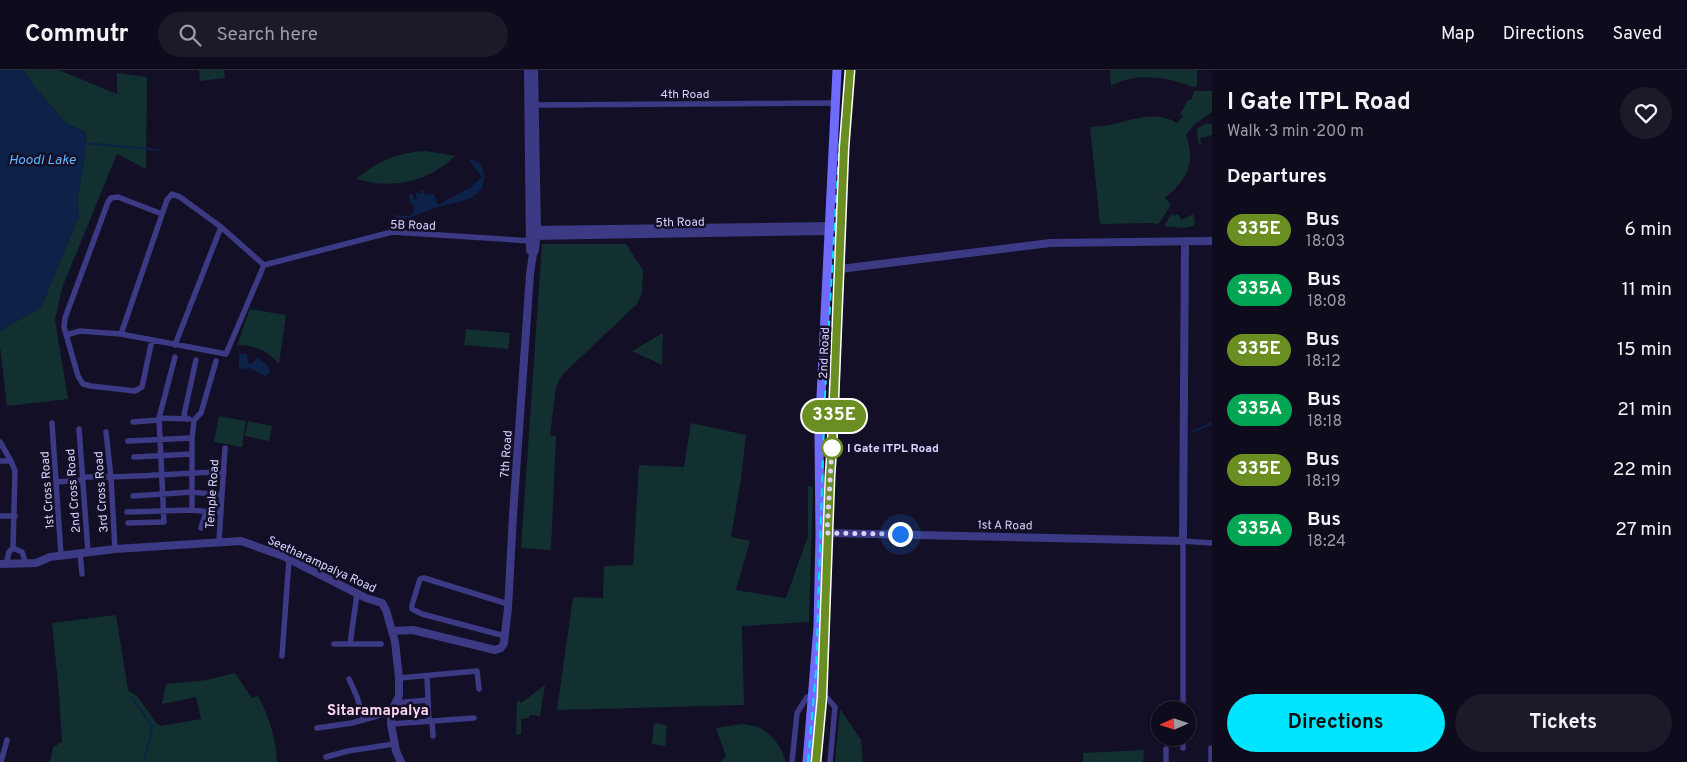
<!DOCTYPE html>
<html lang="en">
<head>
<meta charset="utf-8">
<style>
  :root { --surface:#0e0b1c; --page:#1c1929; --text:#f1f3f6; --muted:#9b9ba3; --line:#2e2b3b; --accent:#00e5ff }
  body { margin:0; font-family:Overpass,sans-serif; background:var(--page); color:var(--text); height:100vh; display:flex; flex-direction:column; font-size:19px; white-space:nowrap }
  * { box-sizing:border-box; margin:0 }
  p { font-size:16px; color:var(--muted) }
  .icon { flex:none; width:28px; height:28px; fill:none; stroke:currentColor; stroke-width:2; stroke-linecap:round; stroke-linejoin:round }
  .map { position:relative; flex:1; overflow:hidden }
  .panel { display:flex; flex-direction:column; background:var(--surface); width:475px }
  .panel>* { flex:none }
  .badge { padding:0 10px; border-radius:16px; font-size:18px; line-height:32px }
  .needle { width:32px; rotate:267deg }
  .buttons { position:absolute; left:1151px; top:631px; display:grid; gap:10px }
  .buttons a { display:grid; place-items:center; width:45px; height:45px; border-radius:50%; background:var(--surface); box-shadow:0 1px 4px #0004,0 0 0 1px var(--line); font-size:25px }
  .you { position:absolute; width:25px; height:25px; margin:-12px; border:4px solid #fff; border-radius:50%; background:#1a73e8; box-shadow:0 0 0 8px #1a73e833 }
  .map>.badge { position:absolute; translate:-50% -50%; box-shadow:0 0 0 2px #fff }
  h2 { padding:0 15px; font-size:19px; line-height:45px }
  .round { display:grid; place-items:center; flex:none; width:52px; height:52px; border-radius:26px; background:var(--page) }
  .overview { display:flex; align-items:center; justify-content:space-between; height:85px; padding:0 15px }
  h1 { font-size:24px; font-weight:700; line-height:38px }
  .primary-button { display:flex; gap:10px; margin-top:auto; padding:10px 15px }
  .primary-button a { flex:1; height:58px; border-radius:30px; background:var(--accent); color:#111; font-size:20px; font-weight:700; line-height:58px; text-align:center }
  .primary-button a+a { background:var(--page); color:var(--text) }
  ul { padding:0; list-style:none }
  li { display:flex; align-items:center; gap:15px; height:60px; padding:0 15px }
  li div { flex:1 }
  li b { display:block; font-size:19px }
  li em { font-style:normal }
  li .badge { min-width:55px; font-weight:700; text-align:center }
  header { display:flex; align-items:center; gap:30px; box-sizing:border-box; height:70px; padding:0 25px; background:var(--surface); border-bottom:1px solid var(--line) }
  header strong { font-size:24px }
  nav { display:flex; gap:28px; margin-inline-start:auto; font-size:18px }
  .search { width:350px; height:45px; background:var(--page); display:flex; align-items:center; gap:12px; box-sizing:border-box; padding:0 18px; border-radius:28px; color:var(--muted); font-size:19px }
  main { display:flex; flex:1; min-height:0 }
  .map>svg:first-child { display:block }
</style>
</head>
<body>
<header>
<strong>Commutr</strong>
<div class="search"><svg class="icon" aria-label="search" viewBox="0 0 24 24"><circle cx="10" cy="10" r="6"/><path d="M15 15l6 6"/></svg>Search here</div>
<nav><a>Map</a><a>Directions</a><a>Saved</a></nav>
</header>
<main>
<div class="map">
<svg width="1212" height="692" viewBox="0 0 1212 692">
  <rect width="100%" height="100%" fill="#130f26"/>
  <path fill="#12302f" d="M 24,0 L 59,0 L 117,24 L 117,3 L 147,7 L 146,99 L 117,84 L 62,218 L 55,250 L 68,329 L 7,336 L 0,276 L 0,261 L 41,237 L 79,146 L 77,130 L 85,83 L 86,63 L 66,53 L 33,15 Z
    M 199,0 L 224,0 L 225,8 L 200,11 Z
    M 1110,0 L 1197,0 L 1197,16 L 1193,17 C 1166,7 1137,2 1111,16 Z
    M 1194,21 L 1212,21 L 1212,42 L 1195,54 L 1186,65 C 1196,93 1187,110 1165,128 L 1171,135 L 1158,155 L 1154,153 L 1100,154 L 1090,57 C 1098,56 1107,56 1115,54 C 1134,48 1159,41 1177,53 L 1183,46 L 1180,44 L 1188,30 L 1192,29 Z
    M 1207,53 L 1212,54 L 1212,65 L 1200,68 L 1201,74 L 1199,75 L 1197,62 L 1198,58 Z
    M 426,81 L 455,86 C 428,112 392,120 356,109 C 377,91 399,82 426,81 Z
    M 1172,143 L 1174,146 L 1178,144 L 1182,150 L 1193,144 L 1195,151 L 1194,156 L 1183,158 L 1164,156 Z
    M 542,174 L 626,174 L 643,200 L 642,223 L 637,234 L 562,305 L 556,317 L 550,365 L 556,366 L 551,479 L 548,480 L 521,478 Z
    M 250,239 L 286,245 L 279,294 C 268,281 254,275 237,275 Z
    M 466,259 L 510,263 L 508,279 L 464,275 Z
    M 663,263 L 662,295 L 632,281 Z
    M 219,346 L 246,351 L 242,377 L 214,372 Z
    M 248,351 L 272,356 L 269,371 L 245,366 Z
    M 691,353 L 746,365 L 741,409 L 731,467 L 750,471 L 736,520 L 786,528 L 808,466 L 808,416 L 813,417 L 809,552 L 742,556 L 744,635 L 557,640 L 573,527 L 603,528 L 604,496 L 633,495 L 639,395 L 684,397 Z
    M 116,545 L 128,620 L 138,627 L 156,653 L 161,656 L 201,649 L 196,627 L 162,634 L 166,614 L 207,610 L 235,603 L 252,628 L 258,626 C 269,646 276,669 277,692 L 50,692 L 53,677 L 62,672 L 59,623 L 52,553 Z
    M 545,615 L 540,646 L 530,645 L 529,648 L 521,649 L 521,664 L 516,665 L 517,631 L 519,630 L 521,633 Z
    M 840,639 L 861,670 L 863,692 L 835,692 Z
    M 654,653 L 667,655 L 665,676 L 652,674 Z
    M 742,654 C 748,655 756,656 762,659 C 774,665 782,680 786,692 L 721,692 L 726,686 L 716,658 Z
    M 1144,680 L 1143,692 L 1083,692 L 1083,683 Z"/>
  <path fill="#0c2248" d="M 0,0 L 24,0 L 33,15 L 66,53 L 86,63 L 85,83 L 77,130 L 79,146 L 41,237 L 0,261 Z
    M 470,89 L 481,94 C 493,130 463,130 438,137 C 426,141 414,147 401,150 L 396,148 L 394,145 L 410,146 L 414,141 L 413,134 L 410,133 L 409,125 L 413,124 L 414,130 L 417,129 L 416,123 L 421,124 L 421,120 L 423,120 L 425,125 L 434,124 L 438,135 L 471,117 L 482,107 L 470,91 Z
    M 239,284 L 247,284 L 248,294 L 252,293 L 256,288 C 263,290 270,296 270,303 L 265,306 L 249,298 L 239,299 Z"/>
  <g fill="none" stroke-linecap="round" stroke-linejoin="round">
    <path stroke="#0c2248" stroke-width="2" d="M 84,73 L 158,80
      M 1192,362 L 1212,353
      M 132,628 L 152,656 L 151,666 L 143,692"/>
    <path stroke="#3d3a85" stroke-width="5.5" d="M 535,35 L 835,33
      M 264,195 L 392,162 L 532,171
      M 121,264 L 167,130 L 172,124 L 180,127 L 221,157 L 264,195
      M 66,265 L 80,261 L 121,264 L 226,284 L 264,195
      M 152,270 L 142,317 L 135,321 L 91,316 L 83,314 L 78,306 L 64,257 L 65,248 L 108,132 L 111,128 L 118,127 L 162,144
      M 175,275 L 221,157
      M 159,348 L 189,349
      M 186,348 L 184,345 L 196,290
      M 133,352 L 159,350
      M 52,353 L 61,485
      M 79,359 L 88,482
      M 106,362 L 111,408 L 115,479
      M 128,371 L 192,368
      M 0,372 L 11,391
      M 134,387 L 192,384
      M 0,391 L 11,391 L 15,401 L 13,478 L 9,482 L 6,494
      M 83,407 C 130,408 177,403 224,402
      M 56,412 L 83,410
      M 133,426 L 192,422 L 221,425
      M 192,440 L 192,368 L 194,350 L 201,343 L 216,291
      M 127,442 L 192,440 L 220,443
      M 0,446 L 15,446
      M 128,453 L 164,452 L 159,348 L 175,287
      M 201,458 L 206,442
      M 219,471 L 225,378
      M 13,478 L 22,482 L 26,494
      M 80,483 L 82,504
      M 505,566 L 422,544 L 412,539 L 412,535 L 420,509 L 424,508 L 508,534
      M 334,574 L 381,574
      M 350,574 L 357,524
      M 282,586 L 289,489
      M 427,607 L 429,651
      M 399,608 L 477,601 L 479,619
      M 349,609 L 357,627 L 364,650
      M 822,627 L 827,628 L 835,637 L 830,692
      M 395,633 L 428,630
      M 1183,640 L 1183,471 L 1212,473
      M 432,651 L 433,666
      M 391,654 L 474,648
      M 317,658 L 352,653 L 391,642
      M 1183,668 L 1183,678
      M 1211,678 L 1211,692
      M 1166,679 L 1166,692
      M 326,687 L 348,681 L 394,674
      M 1,692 L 7,670
      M 792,692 L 797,643 L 807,627 L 813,627"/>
    <path stroke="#3d3a85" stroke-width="8" d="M 528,0 L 530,180 L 533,184
      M 531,160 L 834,156
      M 530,166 L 829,161 L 841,157
      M 840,199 L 1050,173 L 1212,171
      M 827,463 L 1183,471 L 1185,171
      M 0,494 L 36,493 L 50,487 L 115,479 L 241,471 L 283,486 L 366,528 L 382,533 L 386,540 L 395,572 L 399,608 L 399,626 L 391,642 L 391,654 L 396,681 L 401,692
      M 392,561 L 413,560 L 495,580 L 501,578 L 504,573 L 508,538 L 513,445 L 530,204 L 533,184 L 535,180 L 537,160 L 534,0"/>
    <path stroke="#6f6bff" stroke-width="9" d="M 807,692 L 818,556 L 820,464 L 819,368 L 837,0
      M 816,692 L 822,627 L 830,406 L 833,376 L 844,77 L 850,0"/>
    <path stroke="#00e5ff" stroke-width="2" stroke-dasharray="8 6" stroke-linecap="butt" d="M 808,692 L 816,600 L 825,325 L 839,79 L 848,0"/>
  </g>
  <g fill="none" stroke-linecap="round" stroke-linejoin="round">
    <g stroke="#fff" stroke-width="11">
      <path id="line" d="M 816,692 L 822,627 L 830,406 L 832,376 L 844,78 L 850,0"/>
    </g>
    <use href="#line" stroke="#6b8e23" stroke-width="8"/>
    <path stroke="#d9d4ff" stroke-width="5" stroke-dasharray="0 9" d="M 832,378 L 832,376 L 827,463 L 900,464"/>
  </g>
  <circle fill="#fff" stroke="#6b8e23" stroke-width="2.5" cx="832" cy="378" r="10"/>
  <g text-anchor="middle" stroke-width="5" stroke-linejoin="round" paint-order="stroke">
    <g font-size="12" fill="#d9d4ff" stroke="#130f26">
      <text x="685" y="28">4th Road</text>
      <text transform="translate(680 152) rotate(-1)" y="4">5th Road</text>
      <text transform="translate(413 155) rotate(2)" y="4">5B Road</text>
      <text transform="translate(824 283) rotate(-88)" y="4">2nd Road</text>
      <text transform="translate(506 384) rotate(-86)" y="4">7th Road</text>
      <text transform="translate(47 420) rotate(-94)" y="4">1st Cross Road</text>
      <text transform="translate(73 421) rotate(-94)" y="4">2nd Cross Road</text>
      <text transform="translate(101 422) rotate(-94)" y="4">3rd Cross Road</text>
      <text transform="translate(212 424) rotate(-86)" y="4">Temple Road</text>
      <text transform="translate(1005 455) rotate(1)" y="4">1st A Road</text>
      <text transform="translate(322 494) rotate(25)" y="4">Seetharampalya Road</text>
    </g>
    <g font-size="12" font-weight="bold" fill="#d9d4ff" stroke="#130f26" text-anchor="start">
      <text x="847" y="382">I Gate ITPL Road</text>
    </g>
    <g font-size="14" font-style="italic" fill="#62b6ff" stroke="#130f26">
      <text x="42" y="94">Hoodi Lake</text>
    </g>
    <g font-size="15" font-weight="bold" fill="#ffd6f0" stroke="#130f26">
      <text x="378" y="645">Sitaramapalya</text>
    </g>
  </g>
</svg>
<div class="buttons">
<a><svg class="needle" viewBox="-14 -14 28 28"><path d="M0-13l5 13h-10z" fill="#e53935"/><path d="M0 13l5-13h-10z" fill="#9b9ba3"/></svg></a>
</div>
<div class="you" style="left:900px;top:464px"></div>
<b class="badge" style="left:834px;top:346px;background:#6b8e23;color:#fff">335E</b>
</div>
<section class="panel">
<div class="overview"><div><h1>I Gate ITPL Road</h1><p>Walk · 3 min · 200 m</p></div><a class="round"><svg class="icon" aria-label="heart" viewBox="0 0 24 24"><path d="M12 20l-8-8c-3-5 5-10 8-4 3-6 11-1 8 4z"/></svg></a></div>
<h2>Departures</h2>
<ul>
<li><span class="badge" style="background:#6b8e23;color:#fff">335E</span><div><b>Bus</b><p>18:03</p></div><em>6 min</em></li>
<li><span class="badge" style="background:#00a651;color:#fff">335A</span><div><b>Bus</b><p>18:08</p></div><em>11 min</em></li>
<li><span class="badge" style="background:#6b8e23;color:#fff">335E</span><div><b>Bus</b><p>18:12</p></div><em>15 min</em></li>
<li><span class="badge" style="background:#00a651;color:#fff">335A</span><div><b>Bus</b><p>18:18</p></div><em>21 min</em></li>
<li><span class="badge" style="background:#6b8e23;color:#fff">335E</span><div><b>Bus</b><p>18:19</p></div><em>22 min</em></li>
<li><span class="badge" style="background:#00a651;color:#fff">335A</span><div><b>Bus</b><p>18:24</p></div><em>27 min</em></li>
</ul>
<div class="primary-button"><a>Directions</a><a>Tickets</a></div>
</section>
</main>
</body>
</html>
